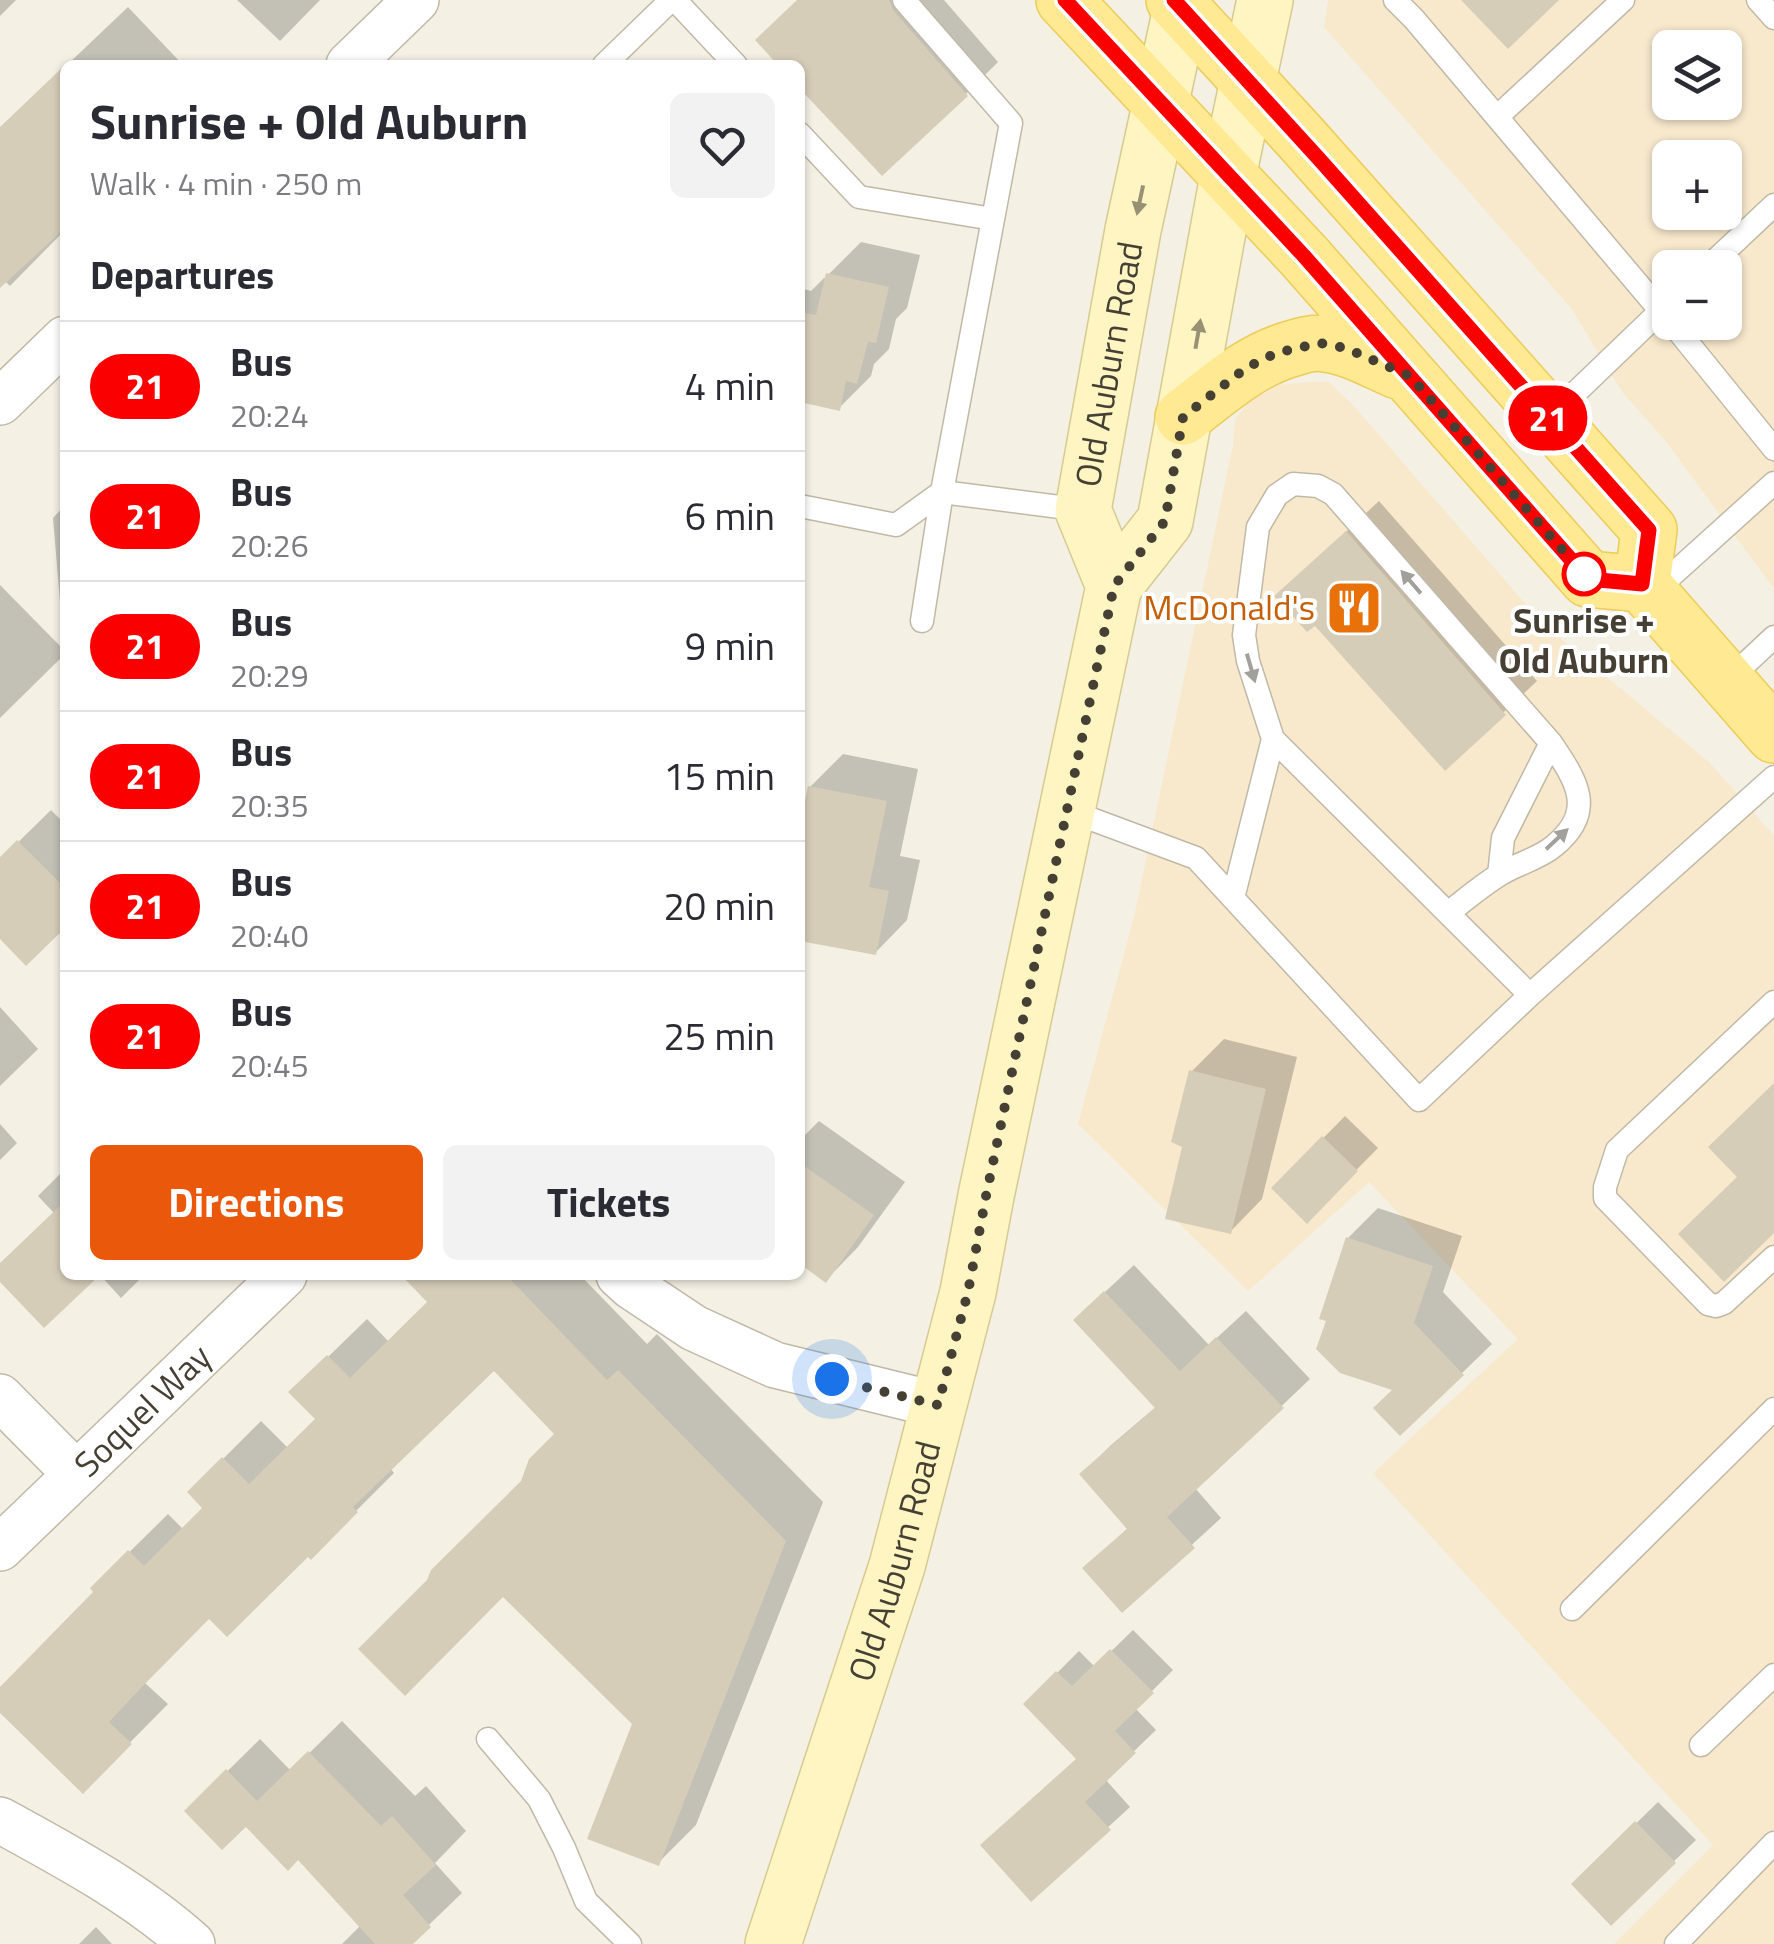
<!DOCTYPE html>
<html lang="en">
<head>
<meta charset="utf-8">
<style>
  :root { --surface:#fff; --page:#f2f2f3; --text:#2b2b33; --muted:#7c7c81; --line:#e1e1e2; --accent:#ea580c }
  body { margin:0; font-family:"Titillium Web",sans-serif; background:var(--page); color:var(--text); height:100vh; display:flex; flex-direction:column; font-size:38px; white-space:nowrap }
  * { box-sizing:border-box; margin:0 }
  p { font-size:32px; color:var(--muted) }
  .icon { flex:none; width:55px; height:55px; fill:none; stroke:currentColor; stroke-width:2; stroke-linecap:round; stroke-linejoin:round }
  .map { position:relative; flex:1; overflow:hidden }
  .drawer { position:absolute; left:60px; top:60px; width:745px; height:1220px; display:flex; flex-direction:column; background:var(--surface); border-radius:15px; box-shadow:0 2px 8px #0004 }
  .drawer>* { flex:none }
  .badge { padding:0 20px; border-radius:32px; font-size:35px; line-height:65px }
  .fabs { position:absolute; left:1652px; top:30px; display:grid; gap:20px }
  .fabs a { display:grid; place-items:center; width:90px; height:90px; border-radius:15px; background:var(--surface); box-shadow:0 2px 8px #0004; font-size:50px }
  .you { position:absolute; width:50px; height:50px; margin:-25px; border:8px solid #fff; border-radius:50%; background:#1a73e8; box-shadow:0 0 0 15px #1a73e833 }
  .map>.badge { position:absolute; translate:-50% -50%; box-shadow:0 0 0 5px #fff }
  h2 { padding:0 30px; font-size:38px; line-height:90px }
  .round { display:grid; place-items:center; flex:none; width:105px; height:105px; border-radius:15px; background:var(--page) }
  .headline { display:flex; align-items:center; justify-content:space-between; height:170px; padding:0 30px }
  h1 { font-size:48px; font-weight:700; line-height:75px }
  .primary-button { display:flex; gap:20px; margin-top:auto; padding:20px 30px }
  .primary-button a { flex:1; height:115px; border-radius:15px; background:var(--accent); color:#fff; font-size:40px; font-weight:700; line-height:115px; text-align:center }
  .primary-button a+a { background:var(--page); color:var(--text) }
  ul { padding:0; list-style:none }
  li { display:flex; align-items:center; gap:30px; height:130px; padding:0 30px; border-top:2px solid var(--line) }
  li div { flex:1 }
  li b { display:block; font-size:38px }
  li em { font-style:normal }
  li .badge { min-width:110px; font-weight:700; text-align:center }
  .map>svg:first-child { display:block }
</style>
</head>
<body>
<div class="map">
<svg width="1774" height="1944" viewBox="0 0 1774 1944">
  <rect width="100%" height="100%" fill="#f4f0e4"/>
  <path fill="#f8e9cd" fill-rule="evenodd" d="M 1328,0 L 1774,0 L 1774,589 L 1665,440 L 1622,392 L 1571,308 L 1324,27 ZM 1670,48 L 1725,48 L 1725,102 L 1670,102 ZM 1670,158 L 1725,158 L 1725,212 L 1670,212 ZM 1670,268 L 1725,268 L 1725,322 L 1670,322 Z
    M 1309,382 L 1329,382 L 1353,405 L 1542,623 L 1710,763 L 1774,836 L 1774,1944 L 1614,1944 L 1713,1845 L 1373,1473 L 1518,1339 L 1369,1182 L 1248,1291 L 1078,1124 L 1134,917 L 1233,445 L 1235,420 L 1249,401 L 1279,385 Z"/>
  <path fill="#0003" d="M 0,0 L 16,0 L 0,16 Z
    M 237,0 L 320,0 L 280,41 Z
    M 799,0 L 944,0 L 998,62 L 966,94 L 800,85 L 800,65 L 781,65 Z
    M 128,7 L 183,65 L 67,65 Z
    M 65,67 L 65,230 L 10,286 L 3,279 L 0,282 L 0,131 Z
    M 861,242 L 920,255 L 907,308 L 896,319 L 889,349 L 874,364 L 871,376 L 839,408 L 800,399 L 800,288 L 811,291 L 824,278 L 827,279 L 828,275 Z
    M 1379,501 L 1537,681 L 1445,767 L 1315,623 L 1277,596 Z
    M 65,505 L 65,654 L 0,718 L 0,585 L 64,650 L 53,518 Z
    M 843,754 L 918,769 L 900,856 L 920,860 L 907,920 L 875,953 L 800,938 L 800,838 L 810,787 Z
    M 51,810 L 65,824 L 65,939 L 58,932 L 0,936 L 0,860 Z
    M 0,1007 L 38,1049 L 0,1086 Z
    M 1224,1039 L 1297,1057 L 1262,1199 L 1230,1232 L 1185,1146 L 1192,1071 Z
    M 1345,1116 L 1378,1148 L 1307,1220 L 1274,1188 Z
    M 819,1121 L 905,1182 L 858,1247 L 826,1280 L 800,1261 L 800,1140 Z
    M 0,1124 L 17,1143 L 0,1160 Z
    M 65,1169 L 65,1275 L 96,1275 L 0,1278 L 0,1266 L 54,1213 L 38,1196 Z
    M 1378,1208 L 1462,1236 L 1443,1292 L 1492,1344 L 1400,1433 L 1396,1389 L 1348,1238 Z
    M 1134,1265 L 1209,1345 L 1246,1311 L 1310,1379 L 1195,1488 L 1221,1518 L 1122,1609 L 1086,1568 L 1129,1527 L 1082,1474 L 1110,1446 L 1157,1406 L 1105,1292 Z
    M 100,1275 L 144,1275 L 121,1298 Z
    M 406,1275 L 580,1275 L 647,1344 L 657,1334 L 823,1502 L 696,1825 L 658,1863 L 635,1723 L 523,1482 L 558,1434 L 494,1368 L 390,1468 L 394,1473 L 311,1556 L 308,1553 L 210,1616 L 145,1683 L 168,1704 L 83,1790 L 0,1710 L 0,1691 L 97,1592 L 93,1588 L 168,1514 L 184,1530 L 206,1508 L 190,1492 L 261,1421 L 288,1448 L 318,1419 L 292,1392 L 367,1319 L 389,1342 L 430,1302 Z
    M 1133,1630 L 1173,1670 L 1135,1708 L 1156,1730 L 1105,1779 L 1130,1807 L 1031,1898 L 1078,1758 L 1026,1704 L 1079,1651 L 1095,1667 Z
    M 342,1721 L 415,1796 L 426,1786 L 466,1831 L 435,1863 L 462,1893 L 409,1944 L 342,1944 L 361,1925 L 298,1856 L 246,1824 L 187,1811 L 260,1739 L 291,1771 Z
    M 1658,1802 L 1696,1840 L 1611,1922 L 1574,1884 Z
    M 96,1927 L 112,1944 L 79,1944 Z"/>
  <path fill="#d6cdb9" d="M 797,0 L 889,0 L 893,10 L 968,96 L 882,176 L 800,89 L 800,65 L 778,65 L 755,40 Z
    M 1461,0 L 1559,0 L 1508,49 Z
    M 65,65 L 65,228 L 0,288 L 0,127 Z
    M 826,273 L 889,287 L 876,343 L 868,342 L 857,384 L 846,381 L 840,411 L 800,402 L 800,312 L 816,315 Z
    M 1346,531 L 1506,715 L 1445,771 L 1315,626 L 1307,632 L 1274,596 Z
    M 808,786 L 887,801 L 869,887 L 889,891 L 876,955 L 800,941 L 800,825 Z
    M 17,840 L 65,888 L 65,928 L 26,966 L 0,939 L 0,857 Z
    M 1189,1070 L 1266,1089 L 1231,1234 L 1165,1219 L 1182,1147 L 1171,1142 Z
    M 1774,1083 L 1774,1233 L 1724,1282 L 1678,1234 L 1737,1177 L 1708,1147 Z
    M 1322,1136 L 1358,1171 L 1307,1224 L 1271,1188 Z
    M 800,1163 L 874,1215 L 826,1283 L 800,1264 Z
    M 65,1201 L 65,1275 L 100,1275 L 44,1328 L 0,1282 L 0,1263 Z
    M 1346,1237 L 1433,1266 L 1414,1323 L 1464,1375 L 1400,1436 L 1373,1408 L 1392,1390 L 1340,1373 L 1316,1349 L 1326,1321 L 1319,1319 Z
    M 401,1275 L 506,1275 L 607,1380 L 618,1370 L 786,1541 L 659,1866 L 587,1839 L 632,1724 L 503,1597 L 405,1696 L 358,1649 L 427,1580 L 431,1570 L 521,1481 L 529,1459 L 554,1434 L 494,1371 L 353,1507 L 358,1512 L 311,1560 L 308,1557 L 227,1637 L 209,1619 L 137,1692 L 109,1722 L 132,1744 L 83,1794 L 0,1713 L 0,1687 L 93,1592 L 90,1588 L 128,1550 L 144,1566 L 202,1508 L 187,1492 L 222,1457 L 249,1484 L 315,1419 L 288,1392 L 327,1355 L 350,1378 L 427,1302 Z
    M 1104,1291 L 1180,1371 L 1216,1337 L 1284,1408 L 1167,1517 L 1195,1548 L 1122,1613 L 1082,1568 L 1127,1529 L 1079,1474 L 1155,1408 L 1073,1320 Z
    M 1110,1649 L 1154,1693 L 1115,1731 L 1136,1753 L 1085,1802 L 1111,1830 L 1031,1902 L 980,1845 L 1076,1759 L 1023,1704 L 1056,1671 L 1072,1686 Z
    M 308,1751 L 381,1826 L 392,1816 L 436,1865 L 403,1895 L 431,1927 L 413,1944 L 375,1944 L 298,1860 L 288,1871 L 246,1827 L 222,1850 L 184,1811 L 226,1769 L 257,1801 Z
    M 1635,1821 L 1676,1863 L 1611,1926 L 1571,1884 Z"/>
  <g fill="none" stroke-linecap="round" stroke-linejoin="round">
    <g stroke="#c0b9a6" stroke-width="25">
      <path id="lane" d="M 675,0 L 736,65
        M 904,0 L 1011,123 L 942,492 L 922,621
        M 1395,0 L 1414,19 L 1670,322
        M 1758,0 L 1774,18
        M 604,65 L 671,0
        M 1497,117 L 1623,0
        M 800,134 L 859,197 L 993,219
        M 1707,268 L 1774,205
        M 1671,322 L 1774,449
        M 1548,419 L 1670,302
        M 800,506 L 896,525 L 942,492 L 1083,510
        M 1651,594 L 1774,483
        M 1727,681 L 1774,637
        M 1273,739 L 1530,995
        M 1067,810 L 1196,858 L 1419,1100 L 1530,995 L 1774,777
        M 1499,875 L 1503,838 L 1551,743
        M 1233,898 L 1273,739 L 1248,661 L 1244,635 L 1258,527 L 1277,495 L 1293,484 L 1318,486 L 1333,494 L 1551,743 C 1575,779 1598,810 1554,846 C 1539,859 1516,864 1499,875 C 1481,886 1465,900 1448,913
        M 1774,1002 L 1617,1150 L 1605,1187 L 1605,1198 L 1708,1304 L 1716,1306 L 1724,1303 L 1774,1257
        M 1572,1609 L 1774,1409
        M 488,1739 L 539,1799 L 564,1848 L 586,1901 L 630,1944
        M 1701,1745 L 1774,1675
        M 1676,1944 L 1774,1843"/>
    </g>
    <g stroke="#c0b9a6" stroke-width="48">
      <g id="street">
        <path d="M 349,65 L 416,0"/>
        <path d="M 0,402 L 65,339"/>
        <path d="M 619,1275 L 631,1286 L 694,1328 L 775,1365 L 938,1405"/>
        <path d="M 0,1397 L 76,1474"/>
        <path id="s1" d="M 0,1548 L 284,1275"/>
        <path d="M 0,1820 C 66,1856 135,1893 192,1944"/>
      </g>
    </g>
    <g stroke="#d7ca90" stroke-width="58">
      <g id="secondary">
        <path d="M 1114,586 L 1165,521 L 1228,176 L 1265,0"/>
        <path id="s2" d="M 773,1944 L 897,1566 L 968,1292 L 986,1196 L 1114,586 L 1083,510 L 1133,230 L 1183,0"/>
      </g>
    </g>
    <g stroke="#edcc59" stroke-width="58">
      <path id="primary" d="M 1064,0 L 1304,256 L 1588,579 L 1642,584 L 1774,735
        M 1174,0 L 1301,138 L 1649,530 L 1642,584
        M 1183,417 C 1218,390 1250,360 1294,348 C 1304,345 1315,342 1325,344 C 1351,347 1374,361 1398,371"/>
    </g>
    <use href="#lane" stroke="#fff" stroke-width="22"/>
    <use href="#street" stroke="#fff" stroke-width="45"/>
    <use href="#secondary" stroke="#fff5c3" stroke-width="55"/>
    <use href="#primary" stroke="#ffe992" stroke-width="55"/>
  </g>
  <defs><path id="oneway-solid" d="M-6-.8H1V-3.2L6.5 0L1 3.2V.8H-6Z" transform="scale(2.5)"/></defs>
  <g fill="#999174">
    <use href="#oneway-solid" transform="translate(1140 200) rotate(102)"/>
    <use href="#oneway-solid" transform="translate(1198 334) rotate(-80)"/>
  </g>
  <g fill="#a2a09a">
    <use href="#oneway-solid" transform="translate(1411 582) rotate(-131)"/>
    <use href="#oneway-solid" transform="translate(1251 668) rotate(74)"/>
    <use href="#oneway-solid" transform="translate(1557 839) rotate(-43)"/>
  </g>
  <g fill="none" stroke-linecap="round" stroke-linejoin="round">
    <g stroke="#fff" stroke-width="22">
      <path id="line" d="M 1065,0 L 1304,256 L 1588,579 L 1642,584 L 1649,530 L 1320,160 L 1174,0"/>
    </g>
    <use href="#line" stroke="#fa0000" stroke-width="15"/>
    <path stroke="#464034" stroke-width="10" stroke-dasharray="0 18" d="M 832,1379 L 938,1405 L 968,1292 L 986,1196 L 1114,586 L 1165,521 L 1183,417 L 1246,368 L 1276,353 L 1320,343 L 1345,348 L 1410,376 L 1588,579 L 1584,574"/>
  </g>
  <defs>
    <g id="restaurant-square" transform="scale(2.875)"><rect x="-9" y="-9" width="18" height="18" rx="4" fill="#e8710a" stroke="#fff"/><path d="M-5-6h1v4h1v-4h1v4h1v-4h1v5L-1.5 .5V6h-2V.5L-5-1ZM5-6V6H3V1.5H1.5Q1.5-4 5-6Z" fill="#fff"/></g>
  </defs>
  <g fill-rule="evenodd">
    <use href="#restaurant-square" x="1354" y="608"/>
  </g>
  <circle fill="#fff" stroke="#fa0000" stroke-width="5" cx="1584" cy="574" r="20"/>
  <g text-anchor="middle" stroke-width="8" stroke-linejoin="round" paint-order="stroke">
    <g font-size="35" fill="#464034" stroke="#fff">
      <text dy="12" stroke="none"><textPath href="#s2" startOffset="1632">Old Auburn Road</textPath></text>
      <text dy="12" stroke="none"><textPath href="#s1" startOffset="198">Soquel Way</textPath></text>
      <text dy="12" stroke="none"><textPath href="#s2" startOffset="402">Old Auburn Road</textPath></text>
    </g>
    <g font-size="35" fill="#c56008" stroke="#fff" text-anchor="end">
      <text x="1315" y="620">McDonald's</text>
    </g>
    <g font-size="35" font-weight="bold" fill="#464034" stroke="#fff">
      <text x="1584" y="633">Sunrise +<tspan x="1584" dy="40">Old Auburn</tspan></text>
    </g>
  </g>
</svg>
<div class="fabs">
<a><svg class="icon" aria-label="layers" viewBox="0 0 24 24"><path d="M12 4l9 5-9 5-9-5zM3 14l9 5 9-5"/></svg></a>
<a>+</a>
<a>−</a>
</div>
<div class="you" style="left:832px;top:1379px"></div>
<b class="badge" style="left:1548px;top:418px;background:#fa0000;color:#fff">21</b>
<section class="drawer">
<div class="headline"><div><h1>Sunrise + Old Auburn</h1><p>Walk · 4 min · 250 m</p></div><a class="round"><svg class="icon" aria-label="heart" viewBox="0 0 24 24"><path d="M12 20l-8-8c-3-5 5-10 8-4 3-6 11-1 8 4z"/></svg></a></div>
<h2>Departures</h2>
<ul>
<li><span class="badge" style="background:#fa0000;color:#fff">21</span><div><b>Bus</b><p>20:24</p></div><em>4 min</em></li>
<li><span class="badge" style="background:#fa0000;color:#fff">21</span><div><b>Bus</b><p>20:26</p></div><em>6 min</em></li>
<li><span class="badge" style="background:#fa0000;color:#fff">21</span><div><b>Bus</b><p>20:29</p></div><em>9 min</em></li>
<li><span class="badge" style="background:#fa0000;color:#fff">21</span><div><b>Bus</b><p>20:35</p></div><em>15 min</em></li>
<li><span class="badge" style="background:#fa0000;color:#fff">21</span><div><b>Bus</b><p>20:40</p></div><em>20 min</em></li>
<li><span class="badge" style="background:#fa0000;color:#fff">21</span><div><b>Bus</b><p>20:45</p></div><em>25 min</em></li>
</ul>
<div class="primary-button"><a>Directions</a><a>Tickets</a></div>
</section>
</div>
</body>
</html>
